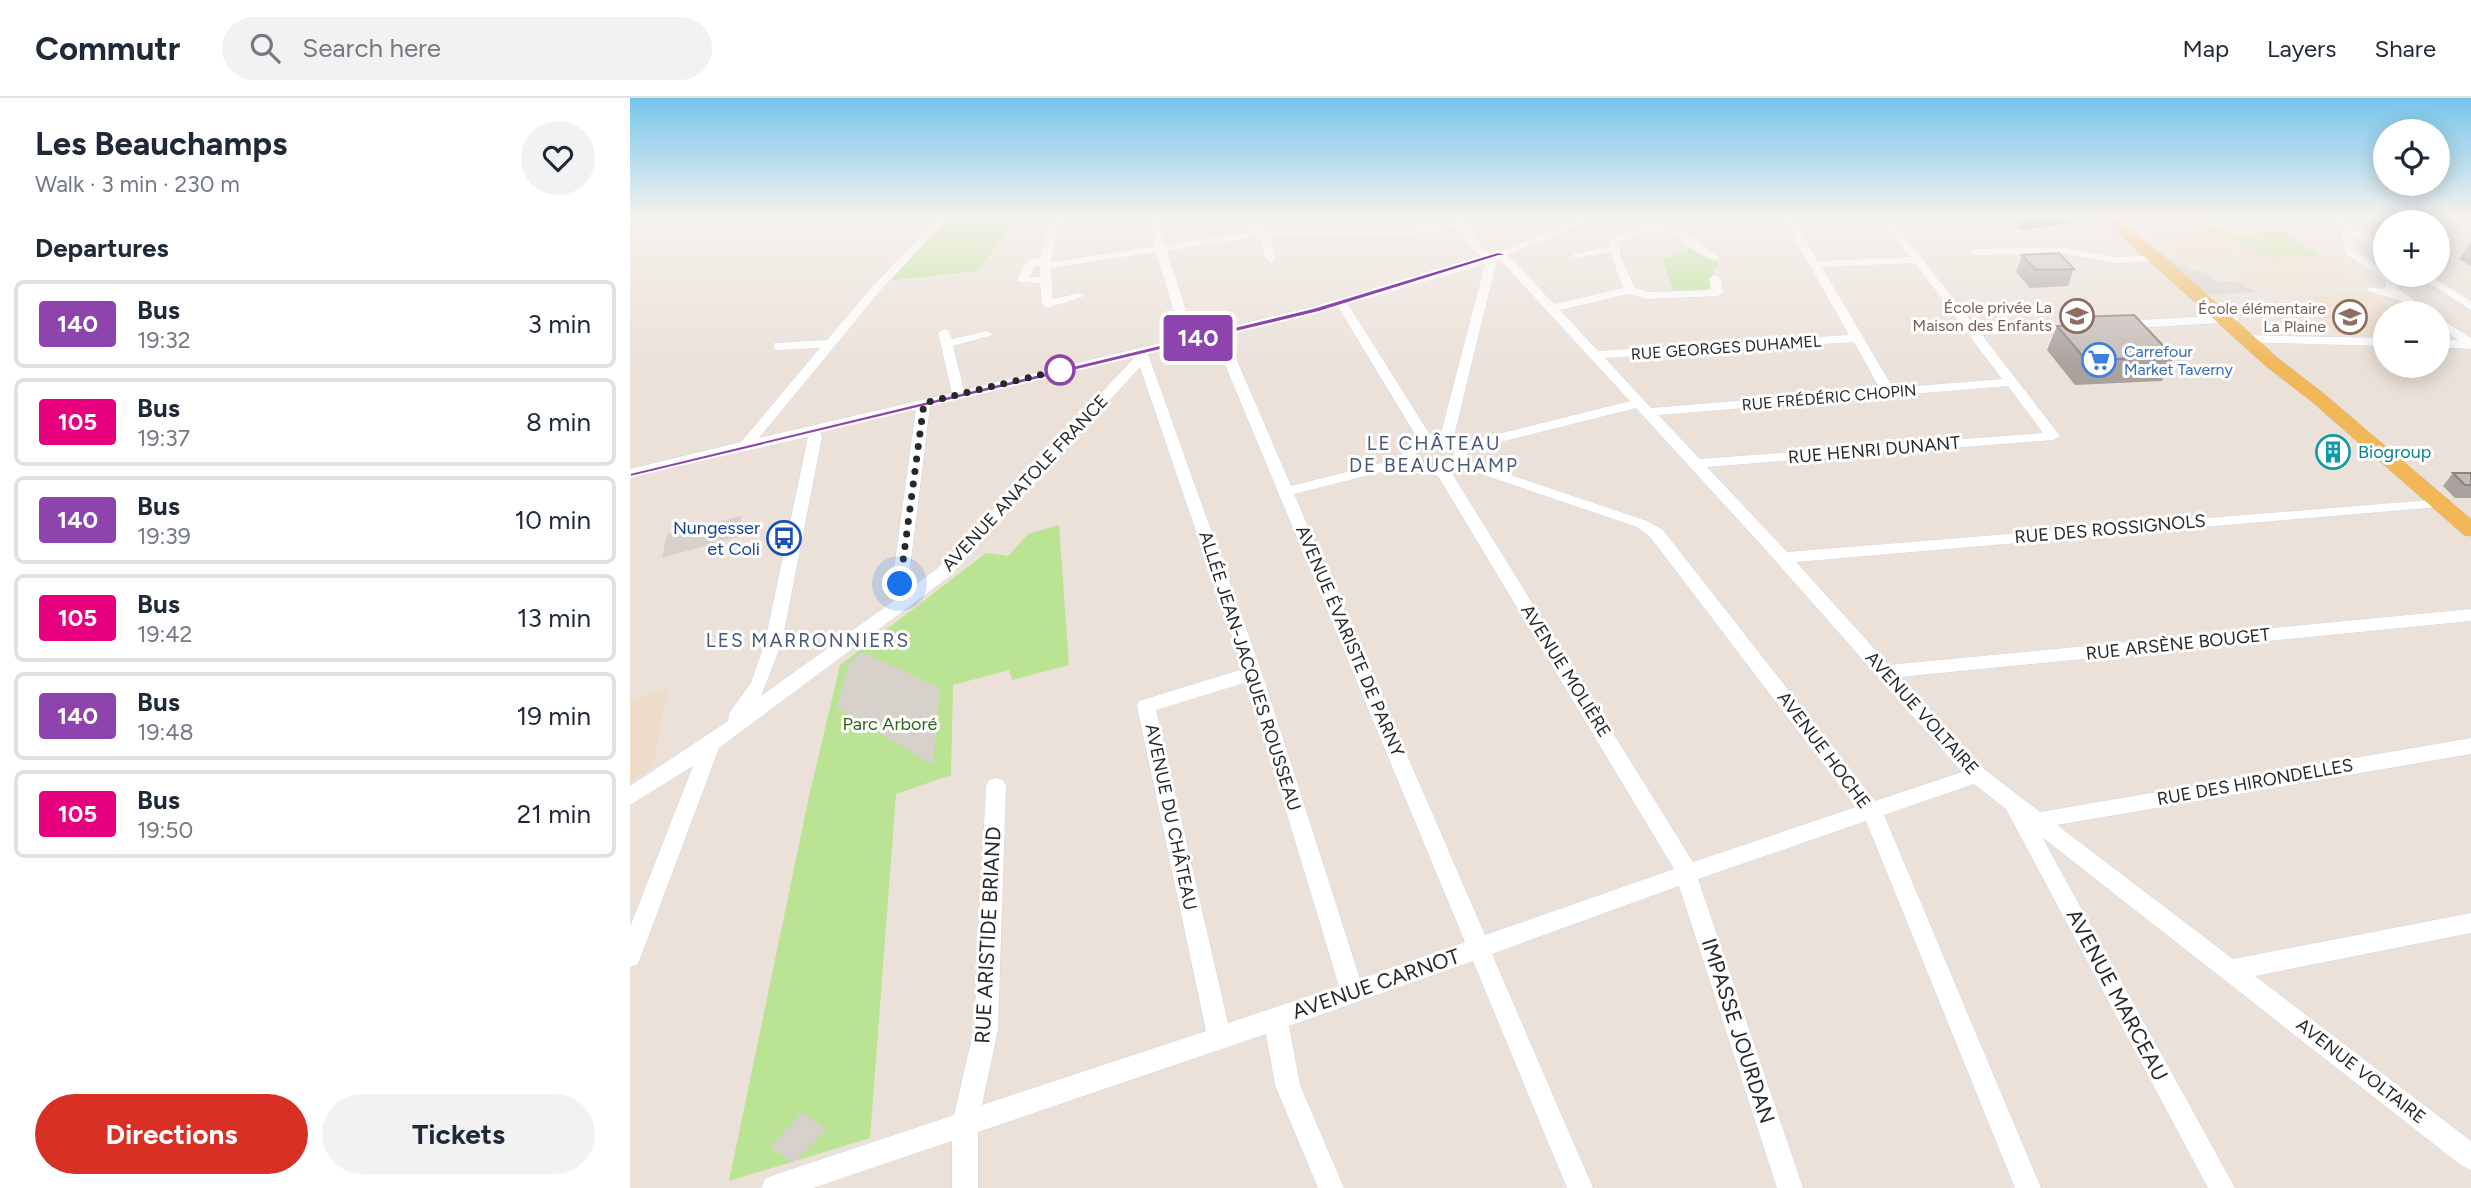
<!DOCTYPE html>
<html lang="en">
<head>
<meta charset="utf-8">
<style>
  :root { --surface:#fff; --page:#f2f2f3; --text:#1f2937; --muted:#747a83; --line:#e0e1e3; --accent:#d93025 }
  body { margin:0; font-family:Figtree,sans-serif; background:var(--page); color:var(--text); height:100vh; display:flex; flex-direction:column; font-size:26px; white-space:nowrap }
  * { box-sizing:border-box; margin:0 }
  p { font-size:23px; color:var(--muted) }
  .icon { flex:none; width:38px; height:38px; fill:none; stroke:currentColor; stroke-width:2; stroke-linecap:round; stroke-linejoin:round }
  .map { position:relative; flex:1; overflow:hidden }
  .panel { display:flex; flex-direction:column; background:var(--surface); width:630px }
  .panel>* { flex:none }
  .badge { padding:0 14px; border-radius:5px; font-size:24px; line-height:46px }
  .fabs { position:absolute; left:1743px; top:21px; display:grid; gap:14px }
  .fabs a { display:grid; place-items:center; width:77px; height:77px; border-radius:50%; background:var(--surface); box-shadow:0 4px 18px #0003; font-size:35px }
  .you { position:absolute; width:35px; height:35px; margin:-18px; border:5px solid #fff; border-radius:50%; background:#1a73e8; box-shadow:0 0 0 10px #1a73e833 }
  .map>.badge { position:absolute; translate:-50% -50%; box-shadow:0 0 0 4px #fff }
  h2 { padding:0 35px; font-size:26px; line-height:63px }
  .round { display:grid; place-items:center; flex:none; width:74px; height:74px; border-radius:37px; background:var(--page) }
  .headline { display:flex; align-items:center; justify-content:space-between; height:119px; padding:0 35px }
  h1 { font-size:33px; font-weight:700; line-height:52px }
  .action { display:flex; gap:14px; margin-top:auto; padding:14px 35px }
  .action a { flex:1; height:80px; border-radius:42px; background:var(--accent); color:#fff; font-size:28px; font-weight:700; line-height:80px; text-align:center }
  .action a+a { background:var(--page); color:var(--text) }
  ul { padding:0; list-style:none }
  li { display:flex; align-items:center; gap:21px; height:88px; margin:0 14px 10px; padding:0 21px; border:4px solid var(--line); border-radius:10px }
  li div { flex:1 }
  li b { display:block; font-size:26px }
  li em { font-style:normal }
  li .badge { min-width:77px; font-weight:700; text-align:center }
  header { display:flex; align-items:center; gap:42px; box-sizing:border-box; height:98px; padding:0 35px; background:var(--surface); border-bottom:2px solid var(--line) }
  header strong { font-size:33px }
  nav { display:flex; gap:38px; margin-inline-start:auto; font-size:24px }
  .search { width:490px; height:63px; background:var(--page); display:flex; align-items:center; gap:18px; box-sizing:border-box; padding:0 24px; border-radius:38px; color:var(--muted); font-size:26px }
  main { display:flex; flex:1; min-height:0 }
  .map>svg:first-child { display:block }
</style>
</head>
<body>
<header>
<strong>Commutr</strong>
<div class="search"><svg class="icon" aria-label="search" viewBox="0 0 24 24"><circle cx="10" cy="10" r="6"/><path d="M15 15l6 6"/></svg>Search here</div>
<nav><a>Map</a><a>Layers</a><a>Share</a></nav>
</header>
<main>
<section class="panel">
<div class="headline"><div><h1>Les Beauchamps</h1><p>Walk · 3 min · 230 m</p></div><a class="round"><svg class="icon" aria-label="heart" viewBox="0 0 24 24"><path d="M12 20l-8-8c-3-5 5-10 8-4 3-6 11-1 8 4z"/></svg></a></div>
<h2>Departures</h2>
<ul>
<li><span class="badge" style="background:#8e44ad;color:#fff">140</span><div><b>Bus</b><p>19:32</p></div><em>3 min</em></li>
<li><span class="badge" style="background:#e6007e;color:#fff">105</span><div><b>Bus</b><p>19:37</p></div><em>8 min</em></li>
<li><span class="badge" style="background:#8e44ad;color:#fff">140</span><div><b>Bus</b><p>19:39</p></div><em>10 min</em></li>
<li><span class="badge" style="background:#e6007e;color:#fff">105</span><div><b>Bus</b><p>19:42</p></div><em>13 min</em></li>
<li><span class="badge" style="background:#8e44ad;color:#fff">140</span><div><b>Bus</b><p>19:48</p></div><em>19 min</em></li>
<li><span class="badge" style="background:#e6007e;color:#fff">105</span><div><b>Bus</b><p>19:50</p></div><em>21 min</em></li>
</ul>
<div class="action"><a>Directions</a><a>Tickets</a></div>
</section>
<div class="map">
<svg width="1841" height="1090" viewBox="0 0 1841 1090">
  <rect width="100%" height="100%" fill="#ebe1d9"/>
  <path fill="#eddcc8" d="M 1573,118 L 1601,137 L 1653,133 L 1722,183 L 1620,189 L 1604,176 L 1614,175 L 1610,172 L 1629,170 L 1609,155 L 1551,159 L 1511,126 L 1504,126 L 1499,122 Z
    M 1749,118 L 1841,118 L 1841,156 L 1814,158 L 1808,154 L 1808,124 L 1759,124 Z
    M 1739,194 L 1767,215 L 1755,215 L 1755,238 L 1710,238 L 1659,198 Z
    M 41,589 L 36,598 L 23,668 L 0,684 L 0,602 Z"/>
  <path fill="#bae394" d="M 315,118 L 390,118 L 347,173 L 254,183 Z
    M 1591,129 L 1601,137 L 1653,133 L 1690,158 L 1638,160 L 1605,141 L 1585,141 L 1568,130 Z
    M 1067,148 L 1090,166 L 1083,171 L 1086,179 L 1077,193 L 1045,197 L 1032,162 Z
    M 429,427 L 439,567 L 382,582 L 379,572 L 323,587 L 321,677 L 266,696 L 240,1040 L 99,1083 L 178,703 L 210,567 L 356,455 L 378,458 L 398,436 Z"/>
  <path fill="#d7d1cc" d="M 1554,166 L 1562,173 L 1574,173 L 1587,184 L 1606,183 L 1625,194 L 1576,197 L 1540,167 Z
    M 111,418 L 110,438 L 32,460 L 37,436 Z
    M 232,554 L 310,590 L 303,667 L 206,609 L 220,563 Z
    M 172,1014 L 196,1032 L 163,1065 L 140,1049 Z"/>
  <g fill="none" stroke-linecap="round" stroke-linejoin="round">
    <g stroke="#ced5e2" stroke-width="1">
      <path id="minor" d="M 310,118 L 320,118 L 250,193 L 129,340 L 322,295 L 308,235 L 314,231 L 318,232 L 322,241 L 357,233 L 363,237 L 323,248 L 334,292 L 552,240 L 526,154 L 421,170 L 423,201 L 449,195 L 455,198 L 418,210 L 412,206 L 410,185 L 389,184 L 387,182 L 397,163 L 410,160 L 415,138 L 427,118 L 437,118 L 426,138 L 421,164 L 525,148 L 521,118 L 531,118 L 535,147 L 623,133 L 620,130 L 621,118 L 631,118 L 630,129 L 634,132 L 710,131 L 746,134 L 825,124 L 822,118 L 832,118 L 853,151 L 863,156 L 957,118 L 970,118 L 878,157 L 924,206 L 993,190 L 980,154 L 945,160 L 940,157 L 980,148 L 981,141 L 1022,123 L 1027,118 L 1038,118 L 1029,127 L 1058,135 L 1087,158 L 1087,162 C 1072,164 1049,132 1022,132 C 1013,132 999,141 990,145 L 990,157 L 1005,190 L 1017,194 L 1081,192 L 1079,180 L 1085,177 L 1091,180 L 1093,195 L 1087,198 L 1016,201 L 999,196 L 930,212 L 968,253 L 1219,237 L 1152,118 L 1162,118 L 1188,163 L 1280,159 L 1249,118 L 1259,118 L 1346,230 L 1454,225 L 1456,228 L 1450,232 L 1352,237 L 1430,338 L 1423,342 L 1077,369 L 1157,454 L 1813,401 L 1816,404 L 1808,409 L 1166,464 L 1259,567 L 1841,511 L 1841,523 L 1270,579 L 1354,671 L 1410,714 L 1841,640 L 1841,656 L 1427,727 L 1603,861 L 1841,815 L 1841,835 L 1625,878 L 1841,1043 L 1841,1072 L 1832,1068 L 1412,739 L 1605,1090 L 1578,1090 L 1376,711 L 1344,686 L 1254,717 L 1411,1090 L 1385,1090 L 1236,723 L 1068,781 L 1173,1090 L 1147,1090 L 1049,788 L 862,856 L 963,1090 L 937,1090 L 843,863 L 659,928 L 670,987 L 714,1090 L 688,1090 L 645,987 L 636,936 L 348,1034 L 348,1090 L 322,1090 L 322,1043 L 183,1090 L 131,1090 L 135,1081 L 144,1077 L 324,1017 L 344,931 L 356,688 L 359,682 L 366,680 L 373,682 L 376,688 L 368,931 L 352,1007 L 576,933 L 507,608 L 509,603 L 613,571 L 510,269 L 320,478 L 89,650 L 8,866 L 0,869 L 0,829 L 63,668 L 0,707 L 0,688 L 98,623 L 99,615 L 121,585 L 135,544 L 178,339 L 0,379 L 0,371 L 111,344 L 190,250 L 148,252 L 144,251 L 144,245 L 197,242 L 242,189 ZM 829,130 L 845,155 L 853,159 L 683,209 L 564,237 L 537,153 L 630,138 L 636,162 L 641,165 L 646,162 L 641,138 L 710,137 L 746,140 ZM 869,161 L 1000,303 L 832,345 L 823,342 L 867,162 ZM 1285,165 L 1372,281 L 1263,290 L 1192,169 ZM 855,166 L 810,339 L 800,337 L 718,206 ZM 410,167 L 410,179 L 400,179 L 405,168 ZM 708,209 L 788,341 L 774,350 L 771,360 L 661,388 L 596,237 ZM 584,240 L 835,844 L 730,881 L 632,575 L 518,256 ZM 1224,244 L 1250,291 L 1021,310 L 975,260 ZM 505,259 L 308,470 L 281,490 L 278,486 L 300,308 ZM 1378,288 L 1413,335 L 1070,361 L 1028,317 ZM 1006,310 L 1135,451 L 1332,674 L 1245,703 L 1033,432 L 1017,423 L 836,362 L 838,352 ZM 286,311 L 262,486 L 269,499 L 131,598 L 152,544 L 192,339 L 190,334 ZM 801,346 L 821,350 L 825,354 L 819,364 L 807,369 L 796,368 L 785,362 L 786,354 L 793,348 ZM 775,368 L 786,375 L 808,378 L 1044,771 L 855,837 L 664,396 ZM 830,369 L 1007,429 L 1021,440 L 1226,709 L 1063,764 L 821,374 ZM 617,584 L 709,888 L 598,925 L 526,612 Z
        M 1695,118 L 1707,118 L 1755,148 L 1755,156 L 1722,138 L 1724,153 L 1755,172 L 1755,177 L 1765,179 L 1767,190 L 1802,215 L 1789,215 L 1769,202 L 1737,193 L 1737,189 L 1755,191 L 1756,183 L 1715,156 L 1711,135 L 1715,132 Z
        M 1430,149 L 1487,159 L 1526,157 L 1531,160 L 1526,163 L 1487,165 L 1430,155 L 1344,157 L 1339,154 L 1344,151 Z
        M 1786,177 L 1799,177 L 1841,203 L 1841,212 Z
        M 1603,217 L 1609,221 L 1607,224 L 1488,231 L 1482,227 L 1488,223 Z
        M 1808,219 L 1841,240 L 1841,251 L 1808,249 L 1808,241 L 1828,242 L 1808,228 Z
        M 1615,237 L 1755,240 L 1755,248 L 1611,244 L 1609,241 Z"/>
    </g>
    <g stroke="#c3c3c3" stroke-width="1">
      <path id="major" d="M 1469,118 L 1484,118 L 1542,165 L 1649,261 L 1693,295 L 1841,421 L 1841,438 L 1834,437 L 1681,303 L 1637,269 Z"/>
    </g>
    <use href="#minor" fill="#fff" fill-rule="evenodd"/>
    <use href="#major" fill="#f2b757" fill-rule="evenodd"/>
  </g>
  <path fill="#a8a19d" d="M 1371,118 L 1460,118 L 1459,122 L 1391,132 Z
    M 1841,144 L 1841,168 L 1829,161 Z
    M 1392,157 L 1444,171 L 1438,188 L 1400,190 L 1386,174 Z
    M 1451,219 L 1544,259 L 1532,283 L 1445,287 L 1417,252 L 1427,228 L 1448,227 Z
    M 1823,375 L 1841,375 L 1841,400 L 1825,400 L 1813,388 Z"/>
  <path fill="#88837f" d="M 1396,118 L 1460,118 L 1459,122 L 1391,132 Z"/>
  <path fill="#c3bbb6" stroke="#88837f" stroke-width="2" d="M 1429,155 L 1444,171 L 1406,172 L 1392,157 Z
    M 1504,217 L 1544,259 L 1456,262 L 1427,228 L 1458,227 L 1451,219 Z
    M 1823,375 L 1841,375 L 1841,387 L 1835,387 Z"/>
  <linearGradient id="sky" x2="0" y2="1"><stop stop-color="#75c5eb"/><stop offset="0.44" stop-color="#f6f2ee"/><stop offset="1" stop-color="#f6f2ee" stop-opacity="0"/></linearGradient>
  <rect width="1841" height="270" fill="url(#sky)"/>
  <path fill="#8e44ad" stroke="#fff" stroke-width="2" d="M 868,154 L 875,156 L 689,214 L 0,379 L 0,375 L 683,210 Z"/>
  <g fill="none" stroke-linecap="round" stroke-linejoin="round">
    <path stroke="#282828" stroke-width="7" stroke-dasharray="0 12.6" d="M 270,486 L 294,305 L 438,270 L 430,272"/>
  </g>
  <defs>
    <g id="school-ring" transform="scale(1.75)"><circle r="9.5" fill="#fff" stroke="#8d6e63" stroke-width="1.5"/><path d="M0-5L7-2L0 1L-7-2ZM-4 1L0 2.5L4 1V4Q0 6-4 4Z" fill="#8d6e63"/></g>
    <g id="supermarket-ring" transform="scale(1.75)"><circle r="9.5" fill="#fff" stroke="#3f7fe0" stroke-width="1.5"/><path d="M-6-5.5h2.5l.6 2H6L4.5 2H-2.5L-4.4-4H-6ZM-1.5 3.2a1.3 1.3 0 1 0 .1 0ZM3 3.2a1.3 1.3 0 1 0 .1 0Z" fill="#3f7fe0"/></g>
    <g id="building-ring" transform="scale(1.75)"><circle r="9.5" fill="#fff" stroke="#0f9aa8" stroke-width="1.5"/><path d="M-4-6H4V6H1V3H-1V6H-4ZM-2.5-4.3h1.7v1.8h-1.7ZM.8-4.3h1.7v1.8H.8ZM-2.5-1h1.7V.8h-1.7ZM.8-1h1.7V.8H.8Z" fill="#0f9aa8"/></g>
    <g id="bus-ring" transform="scale(1.75)"><circle r="9.5" fill="#fff" stroke="#1a4fb4" stroke-width="1.5"/><path d="M-5-6H5V4H4V6H2V4H-2V6H-4V4H-5ZM-3.5-4V0h7V-4ZM-3.5 1.2v1.5H-2V1.2ZM2 1.2v1.5H3.5V1.2Z" fill="#1a4fb4"/></g>
  </defs>
  <g fill-rule="evenodd">
    <use href="#school-ring" x="1447" y="218"/>
    <use href="#school-ring" x="1720" y="219"/>
    <use href="#supermarket-ring" x="1469" y="262"/>
    <use href="#building-ring" x="1703" y="354"/>
    <use href="#bus-ring" x="154" y="440"/>
  </g>
  <circle fill="#fff" stroke="#8e44ad" stroke-width="3.5" cx="430" cy="272" r="14"/>
  <g text-anchor="middle" stroke-width="6" stroke-linejoin="round" paint-order="stroke">
    <g font-size="16" fill="#785e54" stroke="#fff" text-anchor="end">
      <text x="1422" y="215">École privée La<tspan x="1422" dy="18">Maison des Enfants</tspan></text>
      <text x="1696" y="216">École élémentaire<tspan x="1696" dy="18">La Plaine</tspan></text>
    </g>
    <g font-size="16" fill="#282828" stroke="#fff">
      <text transform="translate(1096 249) rotate(-4)" y="6">RUE GEORGES DUHAMEL</text>
      <text transform="translate(1199 299) rotate(-5)" y="6">RUE FRÉDÉRIC CHOPIN</text>
    </g>
    <g font-size="16" fill="#366cbe" stroke="#fff" text-anchor="start">
      <text x="1494" y="259">Carrefour<tspan x="1494" dy="18">Market Taverny</tspan></text>
    </g>
    <g font-size="18" fill="#282828" stroke="#fff">
      <text transform="translate(1244 352) rotate(-5)" y="6">RUE HENRI DUNANT</text>
      <text transform="translate(395 385) rotate(-47)" y="6">AVENUE ANATOLE FRANCE</text>
      <text transform="translate(1480 431) rotate(-5)" y="6">RUE DES ROSSIGNOLS</text>
      <text transform="translate(720 543) rotate(67)" y="6">AVENUE ÉVARISTE DE PARNY</text>
      <text transform="translate(1548 546) rotate(-6)" y="6">RUE ARSÈNE BOUGET</text>
      <text transform="translate(620 573) rotate(72)" y="6">ALLÉE JEAN-JACQUES ROUSSEAU</text>
      <text transform="translate(936 573) rotate(58)" y="6">AVENUE MOLIÈRE</text>
      <text transform="translate(1292 615) rotate(48)" y="6">AVENUE VOLTAIRE</text>
      <text transform="translate(1194 652) rotate(53)" y="6">AVENUE HOCHE</text>
      <text transform="translate(1625 684) rotate(-10)" y="6">RUE DES HIRONDELLES</text>
      <text transform="translate(541 719) rotate(78)" y="6">AVENUE DU CHÂTEAU</text>
      <text transform="translate(1731 973) rotate(38)" y="6">AVENUE VOLTAIRE</text>
    </g>
    <g font-size="18" fill="#0d838f" stroke="#fff" text-anchor="start">
      <text x="1728" y="360">Biogroup</text>
    </g>
    <g font-size="18" fill="#164399" stroke="#fff" text-anchor="end">
      <text x="130" y="436">Nungesser<tspan x="130" dy="21">et Coli</tspan></text>
    </g>
    <g font-size="18" fill="#336518" stroke="#fff">
      <text x="260" y="632">Parc Arboré</text>
    </g>
    <g font-size="19" letter-spacing="2" fill="#485879" stroke="#fff">
      <text x="804" y="352">LE CHÂTEAU<tspan x="804" dy="22">DE BEAUCHAMP</tspan></text>
      <text x="178" y="549">LES MARRONNIERS</text>
    </g>
    <g font-size="21" fill="#282828" stroke="#fff">
      <text transform="translate(358 837) rotate(-87)" y="7">RUE ARISTIDE BRIAND</text>
      <text transform="translate(746 886) rotate(-19)" y="7">AVENUE CARNOT</text>
      <text transform="translate(1487 897) rotate(62)" y="7">AVENUE MARCEAU</text>
      <text transform="translate(1108 933) rotate(72)" y="7">IMPASSE JOURDAN</text>
    </g>
  </g>
</svg>
<div class="fabs">
<a><svg class="icon" aria-label="locate" viewBox="0 0 24 24"><circle cx="12" cy="12" r="6"/><path d="M12 2v4M12 18v4M2 12h4M18 12h4"/></svg></a>
<a>+</a>
<a>−</a>
</div>
<div class="you" style="left:270px;top:486px"></div>
<b class="badge" style="left:568px;top:240px;background:#8e44ad;color:#fff">140</b>
</div>
</main>
</body>
</html>
